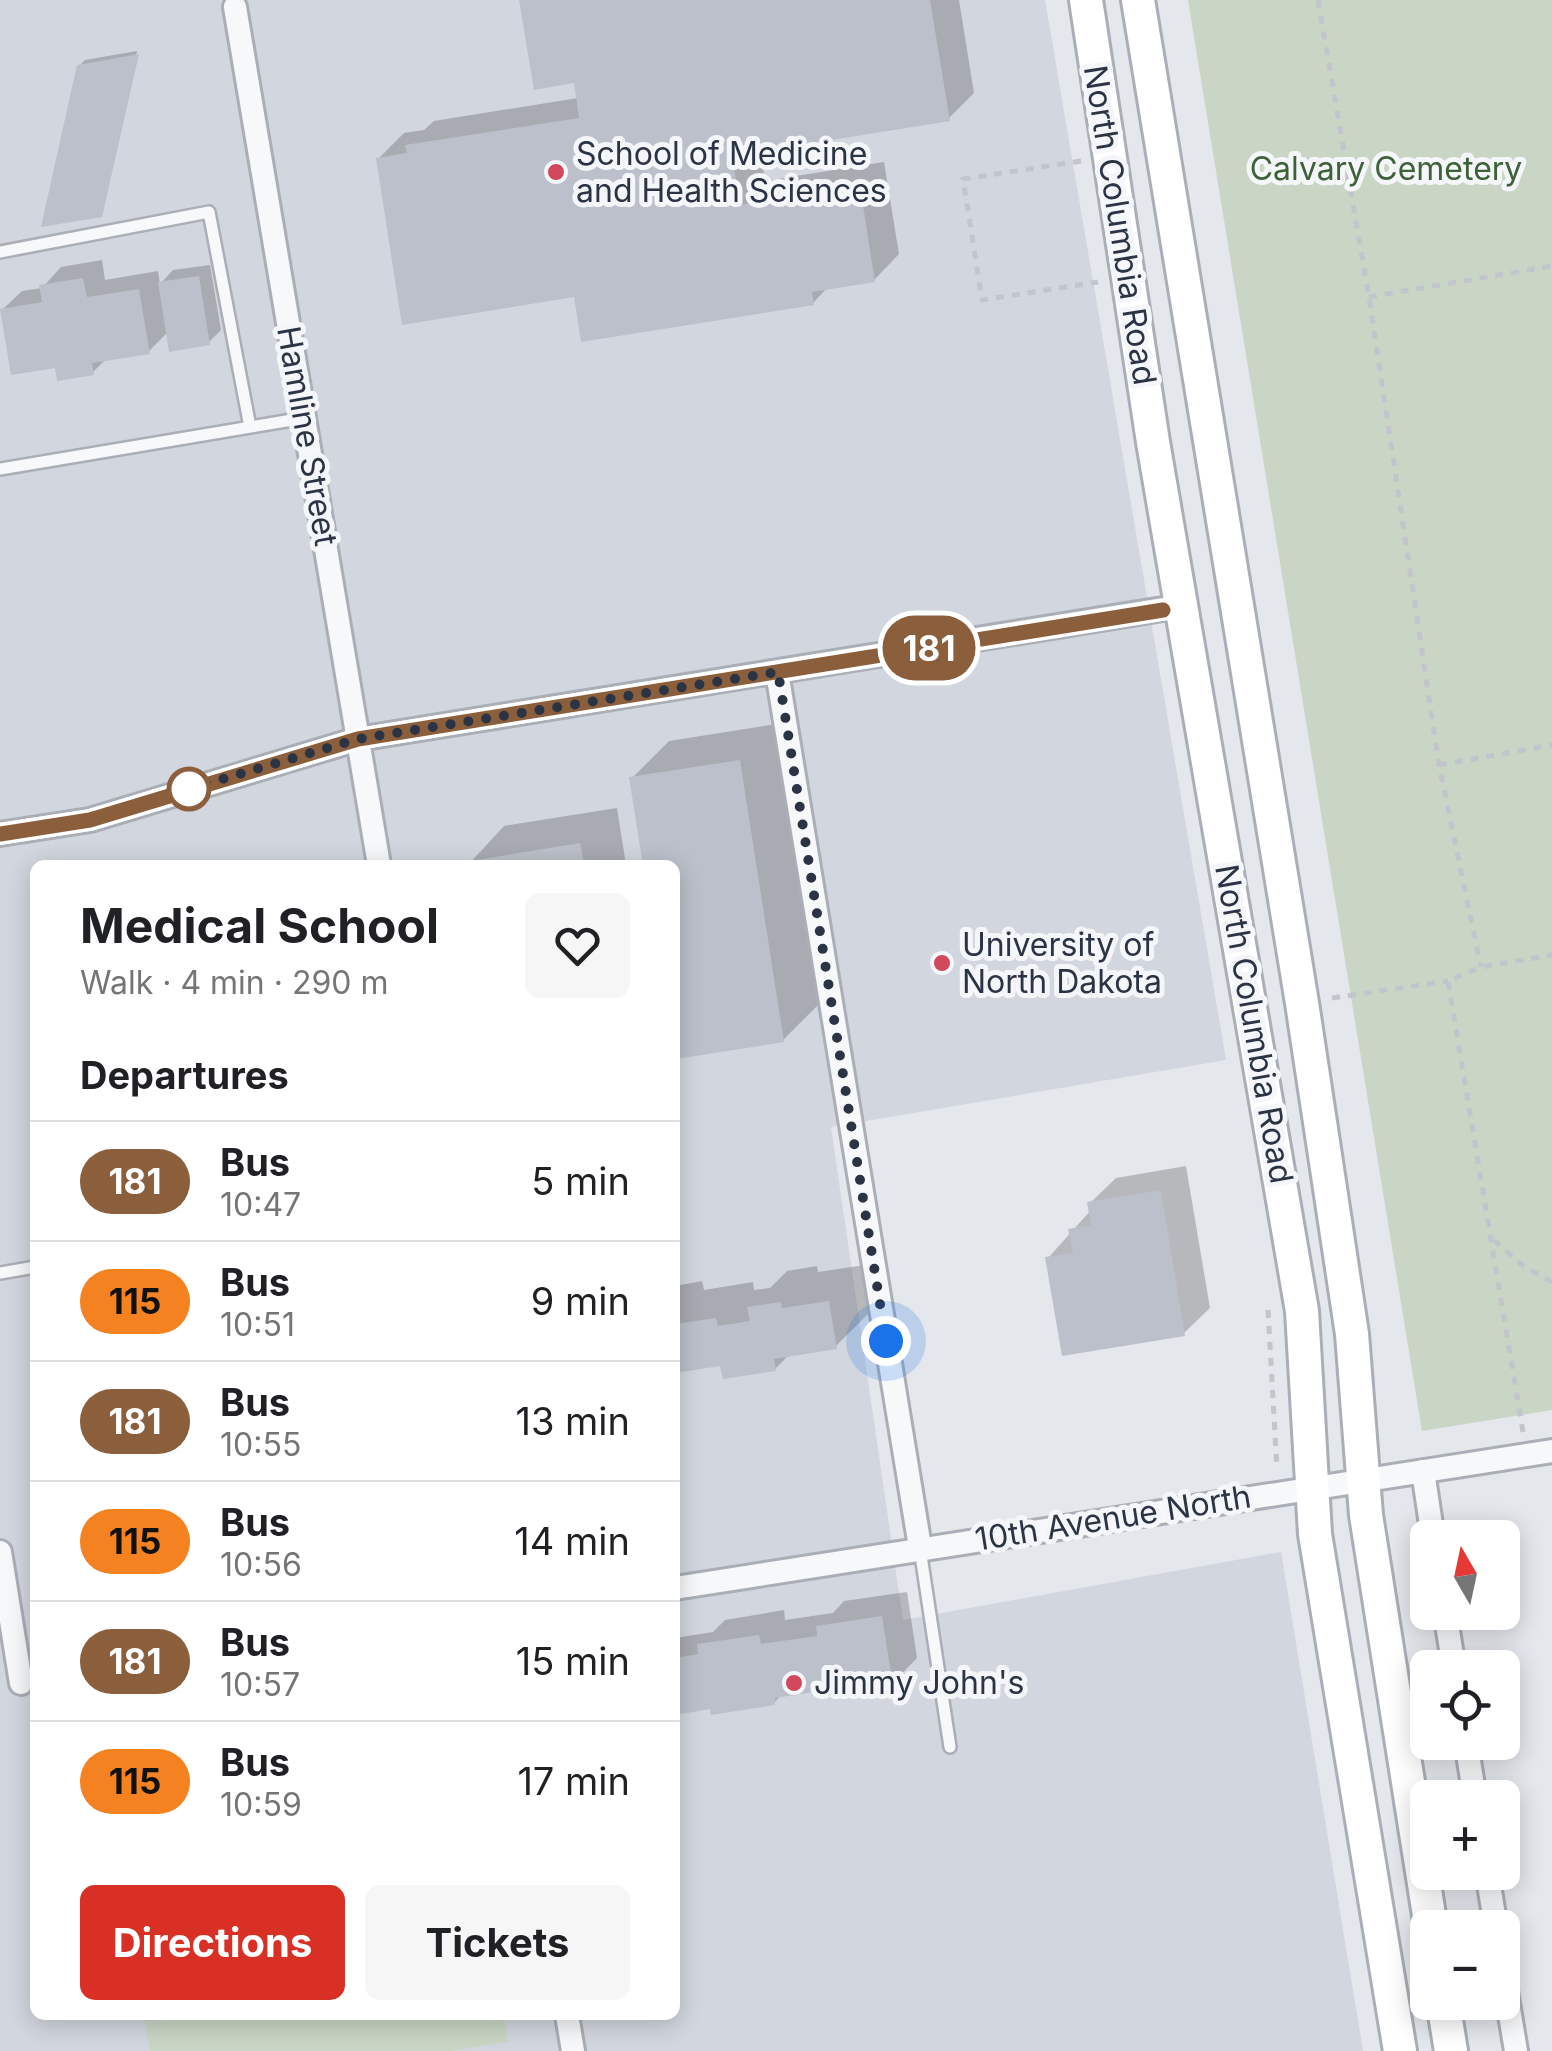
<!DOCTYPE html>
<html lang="en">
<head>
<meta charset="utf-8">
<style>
  :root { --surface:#fff; --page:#f6f6f6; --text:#202124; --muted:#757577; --line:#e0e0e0; --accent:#d93025 }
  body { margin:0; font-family:Inter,sans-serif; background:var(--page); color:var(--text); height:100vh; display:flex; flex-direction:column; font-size:38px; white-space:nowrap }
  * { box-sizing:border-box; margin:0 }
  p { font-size:32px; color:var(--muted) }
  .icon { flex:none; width:55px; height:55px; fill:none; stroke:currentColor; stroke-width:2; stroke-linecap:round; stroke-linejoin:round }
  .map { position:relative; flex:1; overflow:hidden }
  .drawer { position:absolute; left:30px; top:860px; width:650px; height:1160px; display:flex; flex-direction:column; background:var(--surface); border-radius:15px; box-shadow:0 5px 25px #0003 }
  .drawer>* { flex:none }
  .badge { padding:0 20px; border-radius:32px; font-size:35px; line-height:65px }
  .needle { width:65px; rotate:351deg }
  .fabs { position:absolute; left:1410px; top:1520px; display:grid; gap:20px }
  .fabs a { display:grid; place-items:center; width:110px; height:110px; border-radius:15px; background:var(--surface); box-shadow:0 5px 25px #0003; font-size:50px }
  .you { position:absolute; width:50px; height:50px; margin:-25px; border:8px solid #fff; border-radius:50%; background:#1a73e8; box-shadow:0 0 0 15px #1a73e833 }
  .map>.badge { position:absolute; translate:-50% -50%; box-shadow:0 0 0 5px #fff }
  h2 { padding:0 50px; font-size:38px; line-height:90px }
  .round { display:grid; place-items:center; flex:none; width:105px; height:105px; border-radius:15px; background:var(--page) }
  .headline { display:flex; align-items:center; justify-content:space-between; height:170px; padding:0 50px }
  h1 { font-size:48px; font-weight:700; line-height:75px }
  .button { display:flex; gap:20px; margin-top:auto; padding:20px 50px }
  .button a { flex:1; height:115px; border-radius:15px; background:var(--accent); color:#fff; font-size:40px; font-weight:700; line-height:115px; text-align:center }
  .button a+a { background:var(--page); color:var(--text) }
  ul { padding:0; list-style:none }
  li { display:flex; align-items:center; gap:30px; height:120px; padding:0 50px; border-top:2px solid var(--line) }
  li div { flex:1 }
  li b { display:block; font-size:38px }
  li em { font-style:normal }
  li .badge { min-width:110px; font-weight:700; text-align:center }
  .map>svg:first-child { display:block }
</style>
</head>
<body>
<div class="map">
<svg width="1552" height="2051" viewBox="0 0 1552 2051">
  <rect width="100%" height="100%" fill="#e4e7ec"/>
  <path fill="#d2d6de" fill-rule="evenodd" d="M 0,0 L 1045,0 L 1226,1060 L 831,1127 L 903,1620 L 1281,1552 L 1363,2051 L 0,2051 ZM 35,865 L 675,865 L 675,2015 L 35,2015 Z"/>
  <path fill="#c9d6c5" d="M 1188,0 L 1552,0 L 1552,1410 L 1422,1431 Z
    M 144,2015 L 504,2015 L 508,2042 L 451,2051 L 150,2051 Z"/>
  <path fill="#0003" d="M 522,0 L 959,0 L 974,93 L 949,118 L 760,149 L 765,181 L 884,162 L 899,254 L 874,280 L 828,287 L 813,303 L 576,295 L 378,159 L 404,133 L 424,130 L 434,121 L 578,98 L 576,80 Z
    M 137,51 L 100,213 L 79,66 L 85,60 Z
    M 102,260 L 105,280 L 158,271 L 160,284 L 173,270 L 210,265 L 221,330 L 208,343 L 169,331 L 149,351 L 107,358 L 92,373 L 57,365 L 2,310 L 22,291 L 42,288 L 61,267 Z
    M 777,724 L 820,1003 L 783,1040 L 678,1056 L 675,1035 L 675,865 L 632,865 L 645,863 L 632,778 L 669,741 Z
    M 617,808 L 626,865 L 468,865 L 504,826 Z
    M 1186,1166 L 1210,1308 L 1184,1333 L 1048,1258 L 1091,1210 L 1090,1203 L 1116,1178 Z
    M 865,1265 L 872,1310 L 835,1347 L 790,1354 L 775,1369 L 723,1363 L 675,1371 L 675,1286 L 702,1281 L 704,1290 L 753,1282 L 754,1290 L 770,1288 L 787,1271 L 817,1266 L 818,1272 Z
    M 907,1592 L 917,1658 L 892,1684 L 828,1687 L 782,1694 L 774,1703 L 675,1712 L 675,1638 L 713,1632 L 725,1620 L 784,1610 L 785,1620 L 833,1613 L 844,1601 Z"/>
  <path fill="#bbc0ca" d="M 519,0 L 930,0 L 950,121 L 732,156 L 740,205 L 860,186 L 875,282 L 812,292 L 814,305 L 581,342 L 574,297 L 402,325 L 376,158 L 407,153 L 405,145 L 579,118 L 574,83 L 534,90 Z
    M 139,54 L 102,217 L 41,227 L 77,65 Z
    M 199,276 L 210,345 L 169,352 L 158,282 Z
    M 83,278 L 87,297 L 139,289 L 150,354 L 92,363 L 94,375 L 57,381 L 55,368 L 11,375 L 0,309 L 42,302 L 39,285 Z
    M 740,760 L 784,1042 L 676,1059 L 675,865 L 643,865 L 629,777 Z
    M 580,843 L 584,865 L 458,865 L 458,863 Z
    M 1161,1190 L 1185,1336 L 1062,1356 L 1045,1257 L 1073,1253 L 1068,1229 L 1091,1225 L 1087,1202 Z
    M 829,1301 L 837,1349 L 774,1359 L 776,1371 L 723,1379 L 720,1366 L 675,1373 L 675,1324 L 716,1318 L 718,1326 L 750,1321 L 747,1307 L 781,1302 L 782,1308 Z
    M 882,1616 L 893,1686 L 827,1696 L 826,1690 L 775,1698 L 775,1705 L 711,1715 L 710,1709 L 675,1715 L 675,1658 L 698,1654 L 697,1644 L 759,1635 L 761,1644 L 817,1636 L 816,1626 Z"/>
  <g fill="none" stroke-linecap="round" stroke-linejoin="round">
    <g stroke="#a9aeb7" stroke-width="16">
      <path id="lane" d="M 0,252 L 209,212 L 250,427
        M 0,469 L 304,418
        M 0,1273 L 35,1267
        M 920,1549 L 950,1747"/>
    </g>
    <g stroke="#a9aeb7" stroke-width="28">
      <path id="street" d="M 235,7 L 379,865
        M 777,672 L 920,1547
        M 0,834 L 90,820 L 358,739 L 1163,609
        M 1423,1471 L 1433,1538
        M 0,1552 L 21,1683
        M 675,1588 L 1552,1451
        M 1445,1612 L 1454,1668
        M 1466,1742 L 1475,1798
        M 1487,1872 L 1496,1928
        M 1502,1967 L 1516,2051
        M 567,2015 L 573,2051"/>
    </g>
    <g stroke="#a9aeb7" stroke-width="38">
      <path id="secondary" d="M 1086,0 L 1153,442 L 1302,1311 L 1315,1534 L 1400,2051
        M 1138,0 L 1302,1003 L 1352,1334 L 1366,1515 L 1431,1928
        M 1443,2002 L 1451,2051"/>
    </g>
    <path stroke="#c2c5cb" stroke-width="5" stroke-dasharray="8 8" stroke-linecap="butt" d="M 1318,0 L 1369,297 L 1439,765 L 1481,967
      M 1081,161 L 963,179 L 982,300 L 1098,282
      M 1369,297 L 1552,266
      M 1439,765 L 1552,745
      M 1332,998 L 1448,981
      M 1494,1240 L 1522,1265 L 1552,1282
      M 1268,1310 L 1277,1469
      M 1523,1432 L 1448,981 L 1481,967 L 1552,955"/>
    <use href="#lane" stroke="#f7f8fa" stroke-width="11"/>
    <use href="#street" stroke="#f7f8fa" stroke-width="22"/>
    <use href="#secondary" stroke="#fff" stroke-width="32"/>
  </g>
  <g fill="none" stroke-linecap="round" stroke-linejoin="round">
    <g stroke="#fff" stroke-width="22">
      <path id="line" d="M 0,834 L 90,820 L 358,739 L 1163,610"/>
    </g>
    <use href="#line" stroke="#8b5e3c" stroke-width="15"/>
    <path stroke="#2b3445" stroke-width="10" stroke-dasharray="0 18" d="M 189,789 L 358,739 L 778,672 L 886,1341"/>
  </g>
  <g fill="#d1495b" stroke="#f4f6f9" stroke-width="4">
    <circle cx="556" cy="172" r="10"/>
    <circle cx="942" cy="963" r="10"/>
    <circle cx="794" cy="1683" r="10"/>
  </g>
  <circle fill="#fff" stroke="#8b5e3c" stroke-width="5" cx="189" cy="789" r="20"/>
  <g text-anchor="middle" stroke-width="10" stroke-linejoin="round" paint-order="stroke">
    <g font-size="32" fill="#2b3445" stroke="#f4f6f9" text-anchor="start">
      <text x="576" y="165">School of Medicine<tspan x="576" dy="37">and Health Sciences</tspan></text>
      <text x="962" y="956">University of<tspan x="962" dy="37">North Dakota</tspan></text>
      <text x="814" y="1694">Jimmy John's</text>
    </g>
    <g font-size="32" fill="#3f6138" stroke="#f4f6f9">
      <text x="1386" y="180">Calvary Cemetery</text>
    </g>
    <g font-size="32" fill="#2b3445" stroke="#f4f6f9">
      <text transform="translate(1120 225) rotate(81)" y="11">North Columbia Road</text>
      <text transform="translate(307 436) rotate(80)" y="11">Hamline Street</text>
      <text transform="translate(1254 1024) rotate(80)" y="11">North Columbia Road</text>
      <text transform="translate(1113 1518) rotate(-9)" y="11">10th Avenue North</text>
    </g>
  </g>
</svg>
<div class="fabs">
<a><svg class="needle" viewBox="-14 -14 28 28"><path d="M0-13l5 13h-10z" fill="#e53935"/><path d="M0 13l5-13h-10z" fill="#757577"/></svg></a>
<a><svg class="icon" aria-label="locate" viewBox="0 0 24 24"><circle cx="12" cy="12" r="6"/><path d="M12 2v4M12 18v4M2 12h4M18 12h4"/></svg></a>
<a>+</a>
<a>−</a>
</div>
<div class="you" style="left:886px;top:1341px"></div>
<b class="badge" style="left:929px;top:648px;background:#8b5e3c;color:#fff">181</b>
<section class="drawer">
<div class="headline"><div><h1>Medical School</h1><p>Walk · 4 min · 290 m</p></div><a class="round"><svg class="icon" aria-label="heart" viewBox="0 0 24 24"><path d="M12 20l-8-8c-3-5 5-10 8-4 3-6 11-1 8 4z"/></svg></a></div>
<h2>Departures</h2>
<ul>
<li><span class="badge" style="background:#8b5e3c;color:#fff">181</span><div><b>Bus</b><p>10:47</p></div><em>5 min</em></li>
<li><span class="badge" style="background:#f58220;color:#111">115</span><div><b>Bus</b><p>10:51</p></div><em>9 min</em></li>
<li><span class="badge" style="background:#8b5e3c;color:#fff">181</span><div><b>Bus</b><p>10:55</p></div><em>13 min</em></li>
<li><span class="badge" style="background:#f58220;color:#111">115</span><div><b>Bus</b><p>10:56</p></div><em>14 min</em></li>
<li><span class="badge" style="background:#8b5e3c;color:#fff">181</span><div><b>Bus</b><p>10:57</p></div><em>15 min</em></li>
<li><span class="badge" style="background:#f58220;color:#111">115</span><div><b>Bus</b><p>10:59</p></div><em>17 min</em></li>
</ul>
<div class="button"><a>Directions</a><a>Tickets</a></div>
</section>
</div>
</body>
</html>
